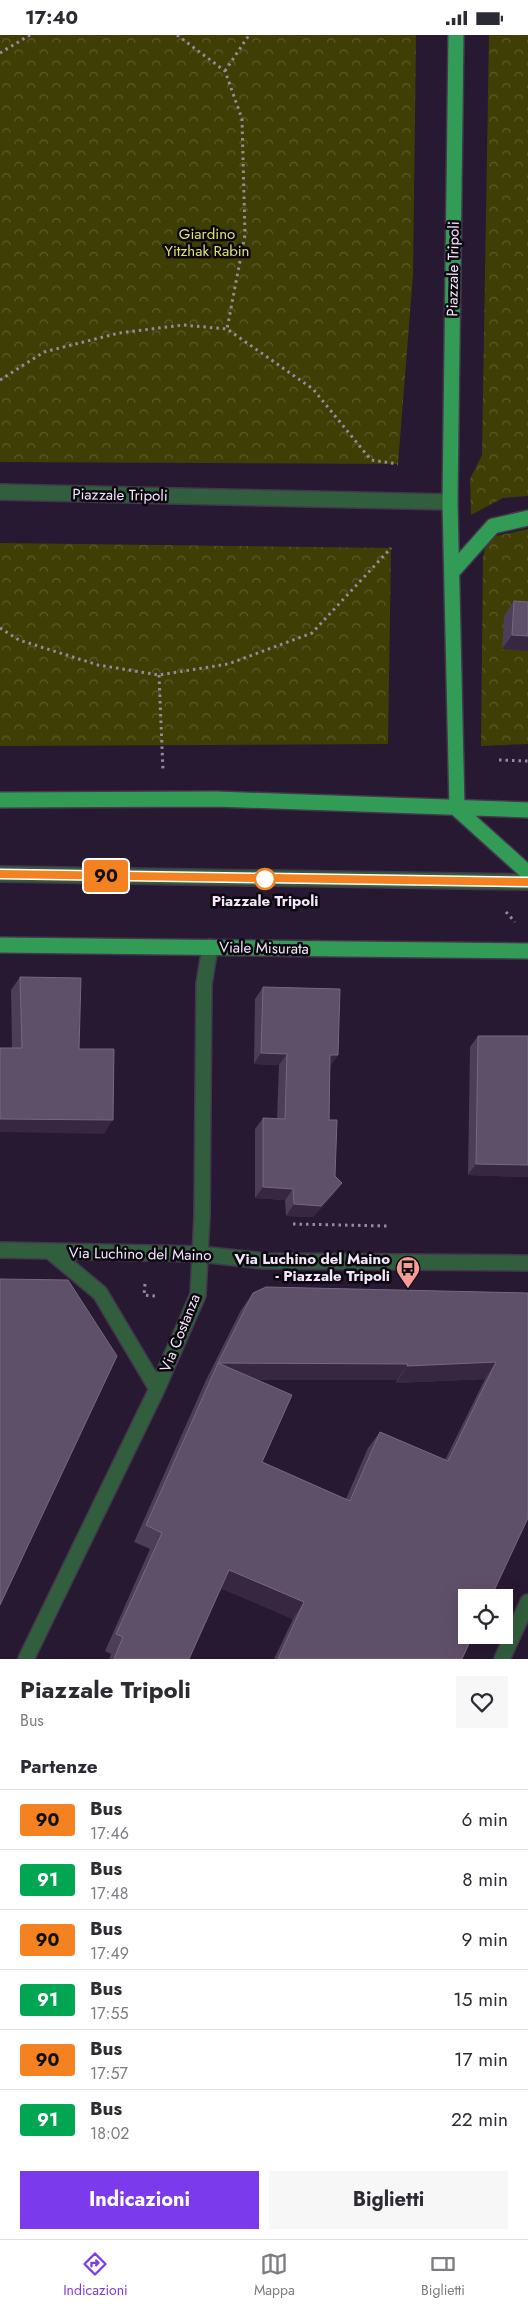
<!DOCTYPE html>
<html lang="it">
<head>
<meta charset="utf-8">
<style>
  :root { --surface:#fff; --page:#f7f7f7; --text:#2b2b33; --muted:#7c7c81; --line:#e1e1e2; --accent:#7c3aed }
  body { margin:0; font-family:Jost,sans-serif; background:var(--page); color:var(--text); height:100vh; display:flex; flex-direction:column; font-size:19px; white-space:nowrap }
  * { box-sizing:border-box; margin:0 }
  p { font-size:16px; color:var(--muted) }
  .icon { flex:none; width:28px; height:28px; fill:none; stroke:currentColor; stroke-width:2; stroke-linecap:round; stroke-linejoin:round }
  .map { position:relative; height:1624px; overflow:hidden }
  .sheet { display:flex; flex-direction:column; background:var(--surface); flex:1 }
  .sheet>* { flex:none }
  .badge { padding:0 10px; border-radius:4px; font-size:18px; line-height:32px }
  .fabs { position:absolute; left:458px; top:1554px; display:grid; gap:10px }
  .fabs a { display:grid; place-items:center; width:55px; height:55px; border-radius:0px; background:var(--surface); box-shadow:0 5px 20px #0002; font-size:25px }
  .map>.badge { position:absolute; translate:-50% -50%; box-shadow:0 0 0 2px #fff }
  h2 { padding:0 20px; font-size:19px; line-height:45px }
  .round { display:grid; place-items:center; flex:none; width:52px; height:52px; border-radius:0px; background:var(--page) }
  .head { display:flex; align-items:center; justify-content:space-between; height:85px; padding:0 20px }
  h1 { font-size:24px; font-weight:700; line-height:38px }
  .primary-button { display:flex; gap:10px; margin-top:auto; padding:10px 20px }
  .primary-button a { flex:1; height:58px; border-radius:0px; background:var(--accent); color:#fff; font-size:20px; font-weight:700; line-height:58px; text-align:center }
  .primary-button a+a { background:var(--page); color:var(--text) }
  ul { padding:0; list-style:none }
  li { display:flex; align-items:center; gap:15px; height:60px; padding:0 20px; border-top:1px solid var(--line) }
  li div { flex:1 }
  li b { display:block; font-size:19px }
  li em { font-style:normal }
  li .badge { min-width:55px; font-weight:700; text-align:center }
  .status { display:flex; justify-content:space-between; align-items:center; height:35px; padding:0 25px; background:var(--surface); direction:ltr }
  .status svg { height:14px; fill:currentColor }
  .tab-bar { display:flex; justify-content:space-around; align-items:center; height:70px; border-top:1px solid var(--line); background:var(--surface); font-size:14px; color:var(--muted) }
  .tab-bar a { display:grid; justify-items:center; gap:2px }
  .tab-bar .current { color:var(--accent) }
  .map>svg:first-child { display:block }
</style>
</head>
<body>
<div class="status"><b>17:40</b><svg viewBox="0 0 49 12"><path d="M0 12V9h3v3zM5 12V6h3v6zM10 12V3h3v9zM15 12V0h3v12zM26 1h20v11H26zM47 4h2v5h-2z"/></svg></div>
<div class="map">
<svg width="528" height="1624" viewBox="0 0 528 1624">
  <defs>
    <pattern id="park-crowns" width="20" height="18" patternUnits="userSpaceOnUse" patternTransform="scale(1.25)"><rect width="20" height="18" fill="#3f3f05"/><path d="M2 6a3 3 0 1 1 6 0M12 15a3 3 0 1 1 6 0" fill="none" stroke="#5b5b2a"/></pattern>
  </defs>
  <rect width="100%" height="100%" fill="#271931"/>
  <path fill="url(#park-crowns)" d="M 0,0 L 416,0 L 413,240 L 398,429 L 0,427 Z
    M 489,0 L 528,0 L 528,461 L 503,463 L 471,480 L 470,444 L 482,420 Z
    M 528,494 L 528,709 L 481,711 L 483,522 L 486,509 L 496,501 Z
    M 0,508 L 391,513 L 388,709 L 0,711 Z"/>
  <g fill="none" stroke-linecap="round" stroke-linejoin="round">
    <g stroke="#43364d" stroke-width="18">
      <path id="minor" d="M 0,457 L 450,467
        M 0,839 L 528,847
        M 0,1215 L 200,1219 L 264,1226 L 528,1228
        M 51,1217 L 100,1258 L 157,1354
        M 26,1624 L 157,1354 L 198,1260 L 202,1181 L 204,949 L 210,912
        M 502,1624 L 528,1567"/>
    </g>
    <g stroke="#43364d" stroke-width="18">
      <path id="major" d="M 456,0 L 450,467 L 457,774 L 528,838
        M 452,537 L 493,491 L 528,483
        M 0,765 L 216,764 L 528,775
        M 0,910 L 528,916"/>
    </g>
    <path stroke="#968a9f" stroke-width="3" stroke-dasharray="2.5 4" stroke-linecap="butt" d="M 177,0 L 225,36 L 242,84 L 245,200 L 227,294
      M 0,18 L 30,0
      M 225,36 L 249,0
      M 0,345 L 44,317 L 119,298 L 183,290 L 227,294 L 313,354 L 371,425 L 398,429
      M 0,593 L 19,605 L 98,630 L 159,640 L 228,629 L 312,598 L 391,513
      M 159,640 L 163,736
      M 499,725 L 528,726
      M 506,877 L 515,887
      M 293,1189 L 388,1191
      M 145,1249 L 144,1260 L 155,1261"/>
    <use href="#minor" stroke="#315e3d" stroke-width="15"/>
    <use href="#major" stroke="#329c57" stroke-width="15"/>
  </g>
  <path fill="#4d3e57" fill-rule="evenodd" d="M 514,566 L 528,567 L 528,616 L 502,614 L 504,581 Z
    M 20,942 L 79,1014 L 104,1099 L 12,1013 L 11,955 Z
    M 263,952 L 338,1020 L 330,1031 L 329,1085 L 334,1159 L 313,1182 L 286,1181 L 285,1165 L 255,1163 L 255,1094 L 263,1083 L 277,1084 L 279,1030 L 254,1029 L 255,964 Z
    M 478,1001 L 528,1142 L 468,1140 L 470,1012 Z
    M 253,1258 L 528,1258 L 462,1624 L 274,1624 L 293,1584 L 221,1553 L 189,1624 L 109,1624 L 111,1619 L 105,1616 L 150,1514 L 134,1507 L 206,1345 L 241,1275 ZM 485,1344 L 445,1425 L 380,1397 L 368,1413 L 346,1464 L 262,1427 L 258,1345 L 397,1345 L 396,1348 Z"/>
  <path fill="#372741" d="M 512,600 L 528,601 L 528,616 L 502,614 Z
    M 261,1018 L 287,1019 L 279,1030 L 254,1029 Z
    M 330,1020 L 338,1020 L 330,1031 Z
    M 0,1084 L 113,1085 L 104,1099 L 0,1097 Z
    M 476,1129 L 528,1130 L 528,1142 L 468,1140 Z
    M 342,1148 L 334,1159 L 313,1182 L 286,1181 L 294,1169 Z
    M 263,1152 L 293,1154 L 285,1165 L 255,1163 Z
    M 496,1327 L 485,1344 L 396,1348 L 407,1331 Z
    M 218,1328 L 408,1329 L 397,1345 L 211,1345 Z
    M 229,1535 L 304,1567 L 293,1584 L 217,1552 Z"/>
  <path fill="#5f5069" stroke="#76687f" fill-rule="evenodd" d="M 514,566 L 528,567 L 528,601 L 512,600 Z
    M 20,942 L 81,943 L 79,1014 L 114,1014 L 113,1085 L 0,1084 L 0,1013 L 22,1013 Z
    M 263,952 L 340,954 L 338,1020 L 330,1020 L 329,1085 L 337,1085 L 335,1141 L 342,1148 L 321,1171 L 294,1169 L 293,1154 L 263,1152 L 263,1083 L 285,1084 L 287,1019 L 261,1018 Z
    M 478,1001 L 528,1001 L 528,1130 L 476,1129 Z
    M 0,1244 L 68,1245 L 117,1321 L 0,1570 Z
    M 266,1252 L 528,1258 L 528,1483 L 491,1562 L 466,1562 L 466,1600 L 473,1600 L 462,1624 L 278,1624 L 304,1567 L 229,1535 L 189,1624 L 114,1624 L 123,1602 L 116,1599 L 162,1498 L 146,1490 L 218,1328 L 253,1258 ZM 496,1327 L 448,1426 L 380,1397 L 350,1466 L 262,1427 L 292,1360 L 218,1328 L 408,1329 L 407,1331 Z"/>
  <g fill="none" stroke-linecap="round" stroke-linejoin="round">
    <g stroke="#fff" stroke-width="11">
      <path id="line" d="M 0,839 L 528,847"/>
    </g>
    <use href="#line" stroke="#f58220" stroke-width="8"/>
  </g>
  <defs>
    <g id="bus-pin" transform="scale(1.25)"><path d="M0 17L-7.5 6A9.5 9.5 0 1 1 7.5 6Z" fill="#f59c96" stroke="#0d0711"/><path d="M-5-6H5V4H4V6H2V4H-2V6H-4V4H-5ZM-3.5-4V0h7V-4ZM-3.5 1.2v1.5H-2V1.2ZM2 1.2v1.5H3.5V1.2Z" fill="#111"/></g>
  </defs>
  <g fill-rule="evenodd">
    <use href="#bus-pin" x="408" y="1233"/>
  </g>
  <circle fill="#fff" stroke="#f58220" stroke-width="2.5" cx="265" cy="844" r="10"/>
  <g text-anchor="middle" stroke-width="5" stroke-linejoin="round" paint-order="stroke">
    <g font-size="15" fill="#dfe271" stroke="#0d0711">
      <text x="207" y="204">Giardino<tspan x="207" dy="17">Yitzhak Rabin</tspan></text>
    </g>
    <g font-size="15" fill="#f2e8f9" stroke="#0d0711">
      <text transform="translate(453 234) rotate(-89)" y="5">Piazzale Tripoli</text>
      <text transform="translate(120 460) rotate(1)" y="5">Piazzale Tripoli</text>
      <text transform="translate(264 913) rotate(1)" y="5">Viale Misurata</text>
      <text transform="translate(140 1219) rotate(1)" y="5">Via Luchino del Maino</text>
      <text transform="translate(180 1298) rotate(-68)" y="5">Via Costanza</text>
    </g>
    <g font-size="15" font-weight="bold" fill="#f2e8f9" stroke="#0d0711">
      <text x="265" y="871">Piazzale Tripoli</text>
    </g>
    <g font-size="15" font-weight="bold" fill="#f2e8f9" stroke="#0d0711" text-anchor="end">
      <text x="390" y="1229">Via Luchino del Maino<tspan x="390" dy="17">- Piazzale Tripoli</tspan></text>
    </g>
  </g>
</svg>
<div class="fabs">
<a><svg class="icon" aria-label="locate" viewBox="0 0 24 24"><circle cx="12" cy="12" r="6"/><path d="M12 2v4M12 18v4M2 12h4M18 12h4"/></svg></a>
</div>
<b class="badge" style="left:106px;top:841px;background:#f58220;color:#111">90</b>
</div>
<section class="sheet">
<div class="head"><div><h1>Piazzale Tripoli</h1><p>Bus</p></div><a class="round"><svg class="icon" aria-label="heart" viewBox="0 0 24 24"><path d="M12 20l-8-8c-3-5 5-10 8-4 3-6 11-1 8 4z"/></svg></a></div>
<h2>Partenze</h2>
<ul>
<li><span class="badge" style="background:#f58220;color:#111">90</span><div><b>Bus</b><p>17:46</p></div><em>6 min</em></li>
<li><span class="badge" style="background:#00a651;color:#fff">91</span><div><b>Bus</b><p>17:48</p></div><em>8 min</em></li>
<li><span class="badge" style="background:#f58220;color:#111">90</span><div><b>Bus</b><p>17:49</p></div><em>9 min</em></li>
<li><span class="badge" style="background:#00a651;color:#fff">91</span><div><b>Bus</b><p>17:55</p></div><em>15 min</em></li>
<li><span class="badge" style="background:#f58220;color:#111">90</span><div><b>Bus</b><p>17:57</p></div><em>17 min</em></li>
<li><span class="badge" style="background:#00a651;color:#fff">91</span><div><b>Bus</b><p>18:02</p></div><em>22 min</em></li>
</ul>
<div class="primary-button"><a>Indicazioni</a><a>Biglietti</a></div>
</section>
<nav class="tab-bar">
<a class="current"><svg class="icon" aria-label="directions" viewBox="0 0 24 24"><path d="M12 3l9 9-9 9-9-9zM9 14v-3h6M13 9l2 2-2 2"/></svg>Indicazioni</a>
<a><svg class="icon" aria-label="map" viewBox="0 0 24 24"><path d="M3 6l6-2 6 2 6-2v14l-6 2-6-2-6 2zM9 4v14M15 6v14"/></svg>Mappa</a>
<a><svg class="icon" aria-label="tickets" viewBox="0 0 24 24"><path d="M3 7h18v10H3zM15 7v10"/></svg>Biglietti</a>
</nav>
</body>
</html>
